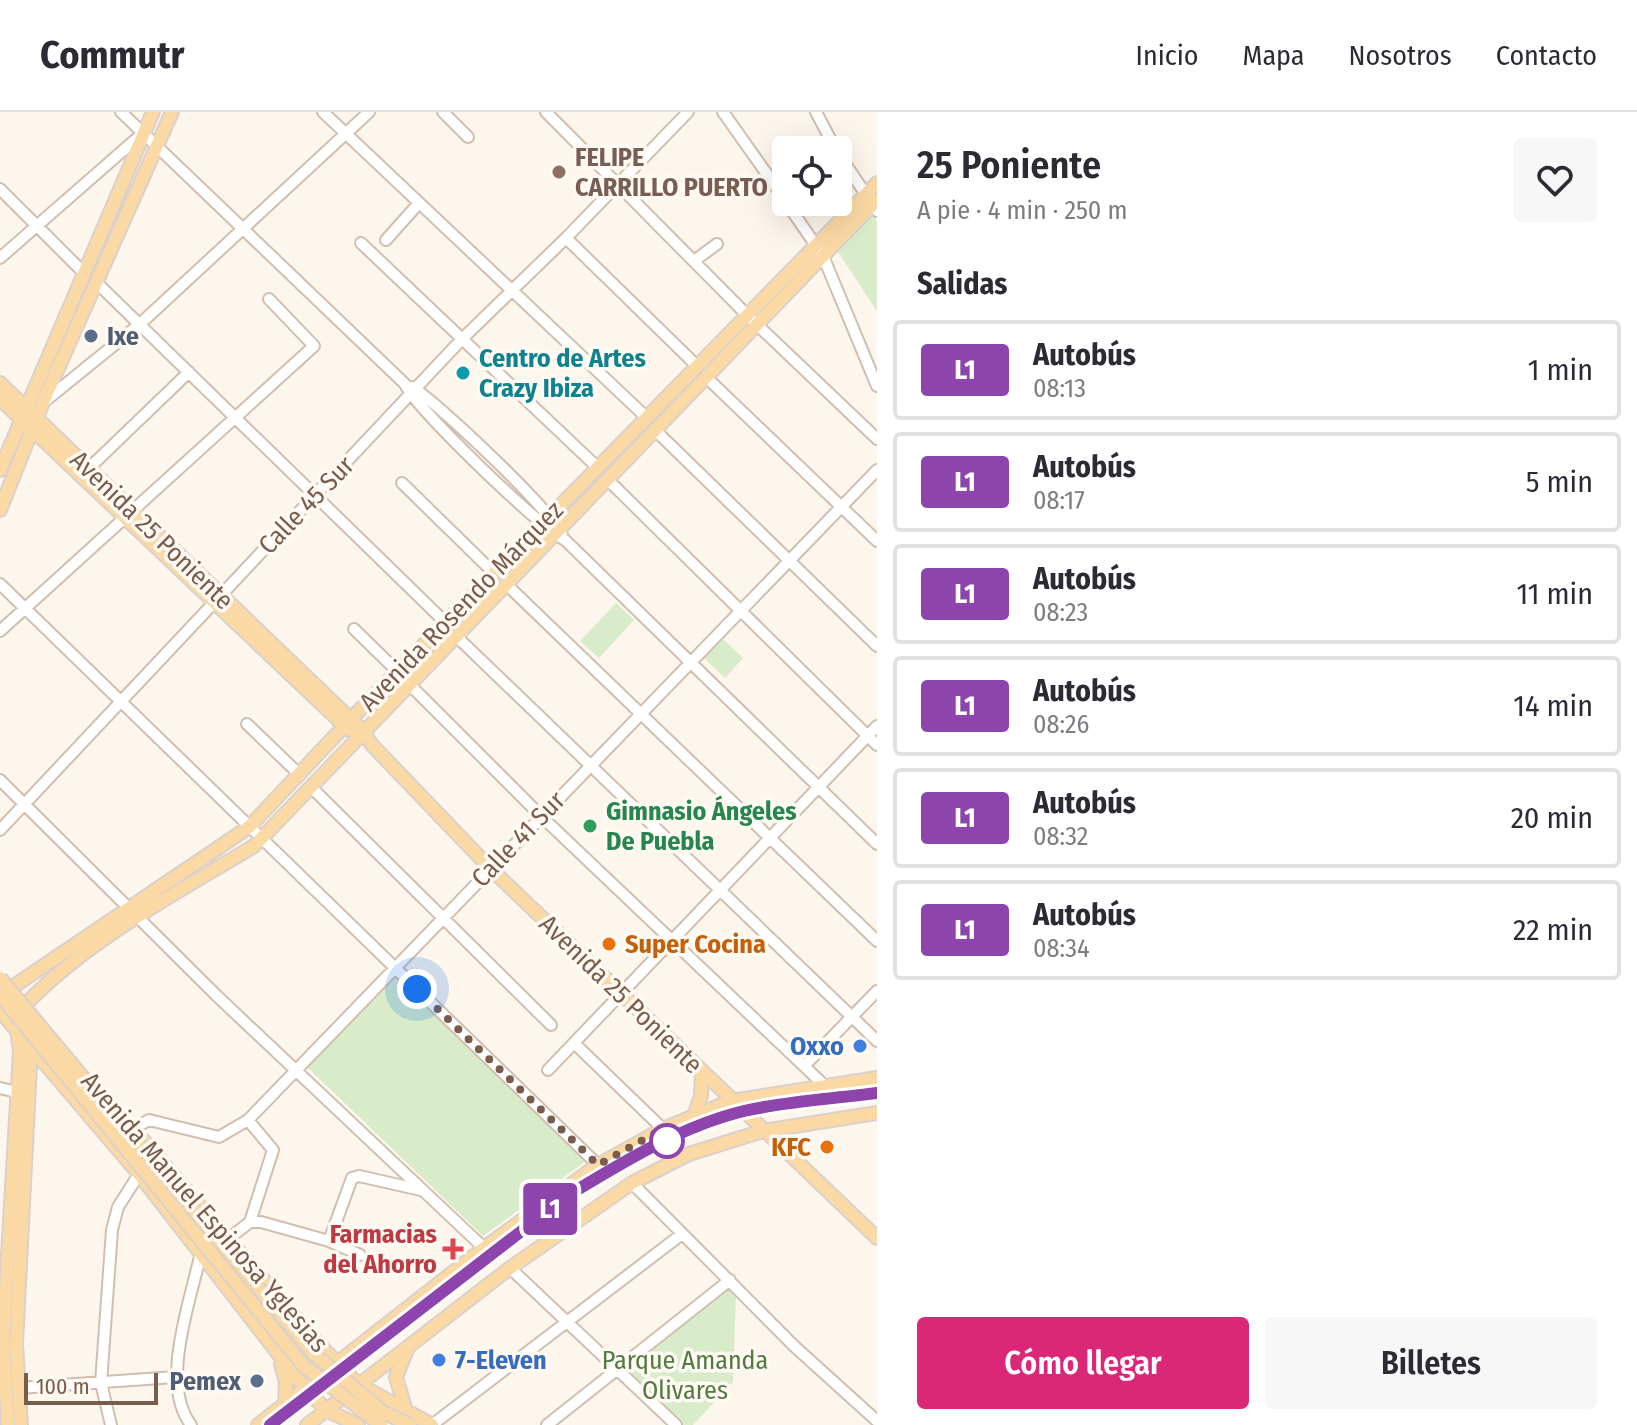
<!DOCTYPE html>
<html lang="es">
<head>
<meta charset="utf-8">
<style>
  :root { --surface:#fff; --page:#f7f7f7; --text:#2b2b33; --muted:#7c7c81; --line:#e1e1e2; --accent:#db2777 }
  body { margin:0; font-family:"Fira Sans Condensed",sans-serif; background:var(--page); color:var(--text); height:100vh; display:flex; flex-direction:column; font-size:30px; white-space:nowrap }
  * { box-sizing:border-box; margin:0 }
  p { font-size:26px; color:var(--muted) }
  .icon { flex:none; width:44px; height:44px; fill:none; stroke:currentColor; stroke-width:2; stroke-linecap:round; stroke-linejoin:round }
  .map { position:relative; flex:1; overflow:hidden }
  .side { display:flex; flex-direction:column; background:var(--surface); width:760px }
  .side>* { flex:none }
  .badge { padding:0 16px; border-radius:6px; font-size:28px; line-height:52px }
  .controls { position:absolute; left:772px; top:24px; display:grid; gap:16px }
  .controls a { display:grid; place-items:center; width:80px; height:80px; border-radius:8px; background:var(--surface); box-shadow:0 8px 32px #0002; font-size:40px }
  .scale { position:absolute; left:24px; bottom:20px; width:134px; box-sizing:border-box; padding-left:8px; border:4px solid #7a5c4d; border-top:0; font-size:22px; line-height:28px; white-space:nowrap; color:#7a5c4d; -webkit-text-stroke:6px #fffaf3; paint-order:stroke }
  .you { position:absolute; width:40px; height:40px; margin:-20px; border:6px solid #fff; border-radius:50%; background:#1a73e8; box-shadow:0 0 0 12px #1a73e833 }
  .map>.badge { position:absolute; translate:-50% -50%; box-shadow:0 0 0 4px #fff }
  h2 { padding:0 40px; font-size:30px; line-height:72px }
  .round { display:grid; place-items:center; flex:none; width:84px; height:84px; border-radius:8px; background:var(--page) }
  .head { display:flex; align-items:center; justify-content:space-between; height:136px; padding:0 40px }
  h1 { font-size:38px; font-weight:600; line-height:60px }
  .button { display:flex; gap:16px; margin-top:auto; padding:16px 40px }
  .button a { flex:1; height:92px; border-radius:8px; background:var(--accent); color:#fff; font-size:32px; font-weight:600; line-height:92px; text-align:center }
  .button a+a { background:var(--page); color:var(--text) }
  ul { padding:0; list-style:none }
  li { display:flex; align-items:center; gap:24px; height:100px; margin:0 16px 12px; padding:0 24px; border:4px solid var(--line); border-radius:8px }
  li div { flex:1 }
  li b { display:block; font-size:30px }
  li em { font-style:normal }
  li .badge { min-width:88px; font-weight:700; text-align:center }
  header { display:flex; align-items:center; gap:48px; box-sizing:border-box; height:112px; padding:0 40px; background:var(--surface); border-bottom:2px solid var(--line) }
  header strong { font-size:38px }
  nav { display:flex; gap:44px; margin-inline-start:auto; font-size:28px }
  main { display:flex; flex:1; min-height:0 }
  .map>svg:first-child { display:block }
</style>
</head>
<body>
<header>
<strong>Commutr</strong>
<nav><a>Inicio</a><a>Mapa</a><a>Nosotros</a><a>Contacto</a></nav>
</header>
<main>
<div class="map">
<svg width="877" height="1313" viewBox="0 0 877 1313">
  <rect width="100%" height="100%" fill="#fdf6ec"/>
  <path fill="#d8ecc9" d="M 873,102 L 877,109 L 877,199 L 838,140 Z
    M 616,491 L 634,508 L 599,546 L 580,529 Z
    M 723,527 L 743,546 L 725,566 L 704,546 Z
    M 394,863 L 586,1049 L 483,1124 L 306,954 Z
    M 729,1177 L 736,1184 L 733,1270 L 693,1313 L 679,1313 L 624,1261 Z"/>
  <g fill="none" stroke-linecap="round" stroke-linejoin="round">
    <g stroke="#d1beb0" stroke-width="14">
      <path id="minor" d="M 121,0 L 405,272 C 416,296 540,416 565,428 L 877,732
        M 323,0 L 646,305
        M 443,0 L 468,25
        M 546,0 L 747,203 L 877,327
        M 723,0 L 786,89
        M 816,0 L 836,38
        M 838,41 L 877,99
        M 0,77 L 83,160
        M 786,90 L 823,144 L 877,274
        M 566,126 L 696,253
        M 386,128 L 419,91
        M 361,131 L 597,355
        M 0,146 L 143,21
        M 694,149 L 717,132
        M 97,171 L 446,511
        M 706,265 L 877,429
        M 412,275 C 436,289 552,399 562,423
        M 45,289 L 140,212 L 369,0
        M 655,318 L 877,534
        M 85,360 L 189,260
        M 607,367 L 877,633
        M 402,371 L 495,462
        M 0,472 L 598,1053
        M 506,472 L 877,829
        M 354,517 L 399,561
        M 0,519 L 314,234 L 269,187
        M 456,524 L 877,929
        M 410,573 L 541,704 L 824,973
        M 247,612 L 300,663
        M 0,668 L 217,884 L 484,1136
        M 311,675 L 551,913
        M 0,718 L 462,227 L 566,126 L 688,0
        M 574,931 L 663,1017
        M 804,954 L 877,879
        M 548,958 L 877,614
        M 0,976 L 17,980
        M 248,1008 L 273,1038 L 250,1110
        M 133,1017 L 149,1008 L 219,1025 L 248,1008 L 877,358
        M 632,1071 L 794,1234 L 877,1309
        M 228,1127 L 250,1110 L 261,1110 L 329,1129 L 360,1143
        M 329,1129 L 352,1066 L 359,1064 L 421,1078
        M 510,1156 L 676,1313
        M 19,1276 L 175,1265
        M 111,1313 L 101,1271 L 112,1118 L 118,1095 L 139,1062
        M 191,1313 C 159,1271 191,1188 201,1140
        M 432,1313 L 682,1122
        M 547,1313 L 730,1168"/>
    </g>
    <g stroke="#dad1cd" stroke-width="16">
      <path id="major" d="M 0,271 L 363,619 L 372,633 L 490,756 L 877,1126
        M 0,287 L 349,618
        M 0,358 L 153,0
        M 0,398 L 43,290 L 172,0
        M 25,893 C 87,828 178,780 254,734 L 877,88
        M 0,899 L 139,1062 L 304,1275 L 326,1298 L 358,1313
        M 694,1004 L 701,984 L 702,960
        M 144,1029 L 315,1228 L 358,1272 L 432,1313
        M 281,1252 L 286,1270 L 285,1291
        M 406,1299 L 396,1265 L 407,1238
        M 8,1313 L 3,1229 L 20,939 L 11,876 L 249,715 L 350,608 L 877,71
        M 21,1313 L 16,1232 L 31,933
        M 258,1313 L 484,1136 L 598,1053 L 663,1017 L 731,989 L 877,966
        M 307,1313 L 510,1156 L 632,1071 L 689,1042 L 763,1019 L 877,1001"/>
    </g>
    <use href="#minor" stroke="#fff" stroke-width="10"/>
    <use href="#major" stroke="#fbd9a5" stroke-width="12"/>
    <g stroke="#dad1cd" stroke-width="16" stroke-linecap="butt">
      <path id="major-bridge" d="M 0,866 L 314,1242 L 383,1300 L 410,1313
        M 0,883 L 304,1254 L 381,1313"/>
    </g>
    <use href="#major-bridge" stroke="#fbd9a5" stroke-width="12"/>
  </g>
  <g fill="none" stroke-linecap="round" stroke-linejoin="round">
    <g stroke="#fff" stroke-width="18">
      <path id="line" d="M 270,1313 L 567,1084 C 622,1051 681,1014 744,999 C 787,989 833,987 877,981"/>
    </g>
    <use href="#line" stroke="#8e44ad" stroke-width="12"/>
    <path stroke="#7a5c4d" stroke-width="8" stroke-dasharray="0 14.4" d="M 417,877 L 598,1053 L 663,1017 L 667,1029"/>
  </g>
  <circle fill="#8d6e63" stroke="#fffaf3" stroke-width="3" cx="559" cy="60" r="8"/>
  <g fill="#5c6f8a" stroke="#fffaf3" stroke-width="3">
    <circle cx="91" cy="224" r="8"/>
    <circle cx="257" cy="1269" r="8"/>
  </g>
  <circle fill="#0f9aa8" stroke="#fffaf3" stroke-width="3" cx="463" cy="261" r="8"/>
  <circle fill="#2e9e5b" stroke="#fffaf3" stroke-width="3" cx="590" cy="714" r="8"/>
  <g fill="#e8710a" stroke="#fffaf3" stroke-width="3">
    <circle cx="609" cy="832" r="8"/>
    <circle cx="827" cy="1035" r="8"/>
  </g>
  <g fill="#3f7fe0" stroke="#fffaf3" stroke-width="3">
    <circle cx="860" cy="934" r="8"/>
    <circle cx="439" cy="1248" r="8"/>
  </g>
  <circle fill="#fff" stroke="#8e44ad" stroke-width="4" cx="667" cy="1029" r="16"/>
  <path fill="#e0444e" stroke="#fffaf3" stroke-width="3" d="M449 1125h8v8h8v8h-8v8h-8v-8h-8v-8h8z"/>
  <g text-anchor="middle" stroke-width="7" stroke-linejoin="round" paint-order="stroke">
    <g font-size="26" font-weight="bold" fill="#785e54" stroke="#fffaf3" text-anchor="start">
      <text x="575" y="54">FELIPE<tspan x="575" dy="30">CARRILLO PUERTO</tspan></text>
    </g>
    <g font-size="26" font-weight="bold" fill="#4e5e75" stroke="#fffaf3" text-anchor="start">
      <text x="107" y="233">Ixe</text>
      <text x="241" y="1278" text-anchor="end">Pemex</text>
    </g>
    <g font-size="26" font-weight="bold" fill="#0d838f" stroke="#fffaf3" text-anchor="start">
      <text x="479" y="255">Centro de Artes<tspan x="479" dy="30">Crazy Ibiza</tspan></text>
    </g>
    <g font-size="26" fill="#7a5c4d" stroke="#fffaf3">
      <text transform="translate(306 393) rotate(-46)" y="9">Calle 45 Sur</text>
      <text transform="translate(152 418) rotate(44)" y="9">Avenida 25 Poniente</text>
      <text transform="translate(461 494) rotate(-46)" y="9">Avenida Rosendo Márquez</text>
      <text transform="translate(518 727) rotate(-46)" y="9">Calle 41 Sur</text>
      <text transform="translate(621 882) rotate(44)" y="9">Avenida 25 Poniente</text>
      <text transform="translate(205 1100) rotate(49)" y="9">Avenida Manuel Espinosa Yglesias</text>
    </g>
    <g font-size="26" font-weight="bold" fill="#27864d" stroke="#fffaf3" text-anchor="start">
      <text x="606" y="708">Gimnasio Ángeles<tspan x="606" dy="30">De Puebla</tspan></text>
    </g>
    <g font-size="26" font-weight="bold" fill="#c56008" stroke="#fffaf3" text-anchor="start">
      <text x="625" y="841">Super Cocina</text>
      <text x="811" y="1044" text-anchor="end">KFC</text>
    </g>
    <g font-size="26" font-weight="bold" fill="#366cbe" stroke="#fffaf3" text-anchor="end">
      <text x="844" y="943">Oxxo</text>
      <text x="455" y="1257" text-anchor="start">7-Eleven</text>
    </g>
    <g font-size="26" font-weight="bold" fill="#be3a42" stroke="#fffaf3" text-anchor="end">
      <text x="437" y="1131">Farmacias<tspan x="437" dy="30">del Ahorro</tspan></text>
    </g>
    <g font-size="26" fill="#537a41" stroke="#fffaf3">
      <text x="685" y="1257">Parque Amanda<tspan x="685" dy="30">Olivares</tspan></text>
    </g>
  </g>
</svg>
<div class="controls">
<a><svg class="icon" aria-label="locate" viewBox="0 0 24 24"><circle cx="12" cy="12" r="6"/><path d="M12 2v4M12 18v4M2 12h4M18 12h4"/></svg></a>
</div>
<div class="scale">100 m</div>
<div class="you" style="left:417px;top:877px"></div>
<b class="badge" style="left:550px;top:1097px;background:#8e44ad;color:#fff">L1</b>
</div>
<section class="side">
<div class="head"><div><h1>25 Poniente</h1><p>A pie · 4 min · 250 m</p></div><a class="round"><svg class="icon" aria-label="heart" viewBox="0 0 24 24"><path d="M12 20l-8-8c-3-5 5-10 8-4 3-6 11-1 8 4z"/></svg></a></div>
<h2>Salidas</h2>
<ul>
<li><span class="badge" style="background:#8e44ad;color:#fff">L1</span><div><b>Autobús</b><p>08:13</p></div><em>1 min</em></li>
<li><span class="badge" style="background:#8e44ad;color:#fff">L1</span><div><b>Autobús</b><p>08:17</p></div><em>5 min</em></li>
<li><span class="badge" style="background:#8e44ad;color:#fff">L1</span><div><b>Autobús</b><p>08:23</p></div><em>11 min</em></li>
<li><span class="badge" style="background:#8e44ad;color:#fff">L1</span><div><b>Autobús</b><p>08:26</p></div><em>14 min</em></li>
<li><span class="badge" style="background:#8e44ad;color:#fff">L1</span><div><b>Autobús</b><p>08:32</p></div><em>20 min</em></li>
<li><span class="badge" style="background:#8e44ad;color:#fff">L1</span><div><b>Autobús</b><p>08:34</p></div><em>22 min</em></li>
</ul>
<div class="button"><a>Cómo llegar</a><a>Billetes</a></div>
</section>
</main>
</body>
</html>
